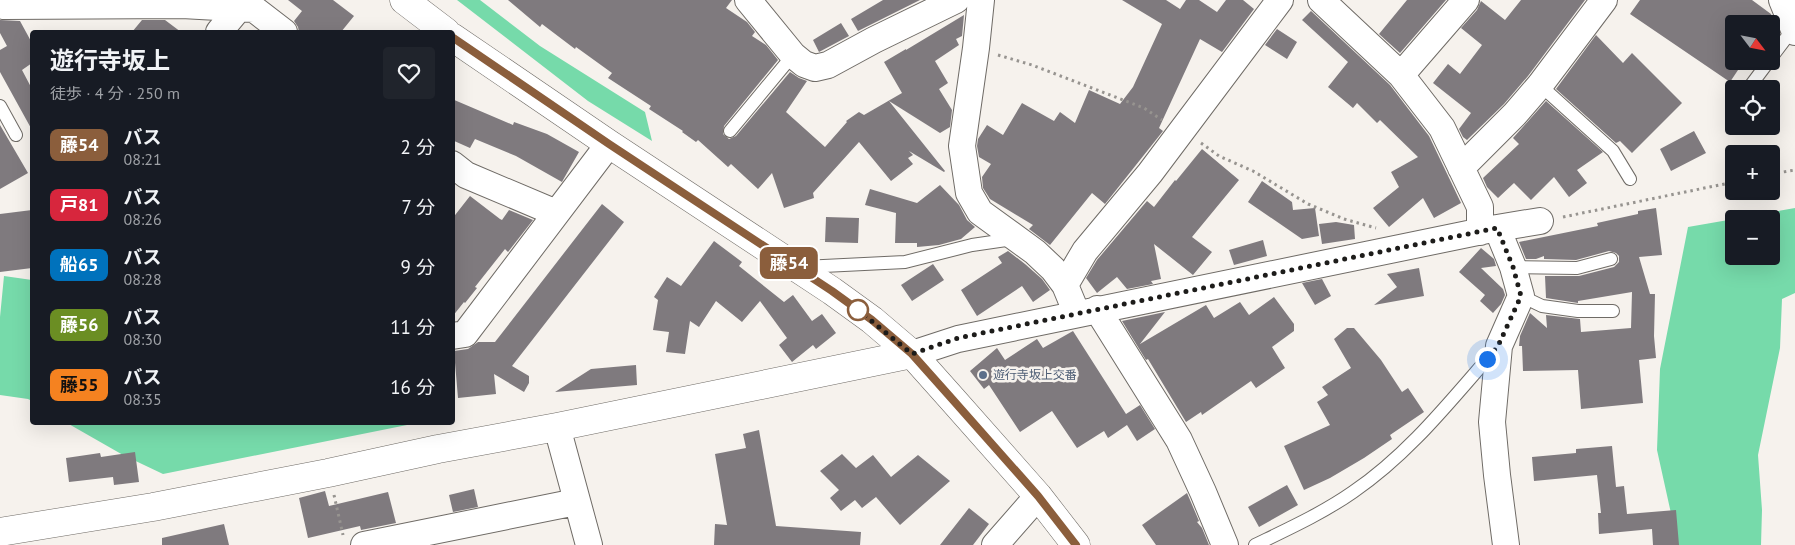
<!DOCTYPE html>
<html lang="ja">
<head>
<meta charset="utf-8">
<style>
  :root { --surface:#171b24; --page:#20242c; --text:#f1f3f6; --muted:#9ea1a6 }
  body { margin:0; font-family:"PT Sans","Noto Sans JP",sans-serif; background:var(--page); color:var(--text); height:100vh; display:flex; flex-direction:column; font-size:19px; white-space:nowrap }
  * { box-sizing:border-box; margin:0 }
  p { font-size:16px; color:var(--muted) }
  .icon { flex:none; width:28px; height:28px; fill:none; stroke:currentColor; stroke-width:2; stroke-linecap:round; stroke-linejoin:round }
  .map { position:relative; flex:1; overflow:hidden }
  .side { position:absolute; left:30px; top:30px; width:425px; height:395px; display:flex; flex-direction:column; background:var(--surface); border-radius:5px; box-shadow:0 5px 20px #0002 }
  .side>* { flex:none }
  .badge { padding:0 10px; border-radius:8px; font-size:18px; line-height:32px }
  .needle { width:32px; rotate:122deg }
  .buttons { position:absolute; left:1725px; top:15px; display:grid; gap:10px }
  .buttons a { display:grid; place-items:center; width:55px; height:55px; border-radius:5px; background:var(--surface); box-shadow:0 5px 20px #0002; font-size:25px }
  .you { position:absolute; width:25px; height:25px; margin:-12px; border:4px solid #fff; border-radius:50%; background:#1a73e8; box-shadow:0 0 0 8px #1a73e833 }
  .map>.badge { position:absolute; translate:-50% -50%; box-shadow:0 0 0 2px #fff }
  .round { display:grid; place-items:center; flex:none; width:52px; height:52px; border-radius:5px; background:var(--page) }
  .overview { display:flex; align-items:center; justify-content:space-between; height:85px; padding:0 20px }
  h1 { font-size:24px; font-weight:700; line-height:38px }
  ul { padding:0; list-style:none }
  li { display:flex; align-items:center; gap:15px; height:60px; padding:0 20px }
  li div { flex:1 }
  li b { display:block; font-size:19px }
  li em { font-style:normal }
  li .badge { min-width:55px; font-weight:700; text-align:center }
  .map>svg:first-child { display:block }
</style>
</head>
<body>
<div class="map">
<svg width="1795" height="545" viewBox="0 0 1795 545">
  <rect width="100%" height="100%" fill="#f6f2ed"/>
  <path fill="#76daaa" d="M 457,0 L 480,0 L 540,46 L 645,112 L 652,141 L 588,101 Z
    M 1795,208 L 1795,293 L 1782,299 L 1780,348 L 1758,455 L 1762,510 L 1761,545 L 1678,545 L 1657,450 L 1660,369 L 1688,227 L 1734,219 L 1734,256 L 1771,256 L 1771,219 L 1734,219 Z
    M 4,276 L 32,280 L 32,401 L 28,399 L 0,395 L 0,317 Z
    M 411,422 L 412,424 L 163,474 L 123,455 L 67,423 Z"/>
  <path fill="#7f7a7e" d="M 288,0 L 333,0 L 354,16 L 341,32 L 299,32 L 298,27 L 294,21 L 302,11 Z
    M 508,0 L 732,0 L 726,8 L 747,22 L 755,32 L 752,36 L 766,45 L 778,60 L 724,126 L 723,134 L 729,139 L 736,136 L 790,72 L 799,78 L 807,81 L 786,112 L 825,147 L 847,122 L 846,121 L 859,112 L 864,115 L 902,93 L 884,62 L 906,49 L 906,50 L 964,15 L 962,36 L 956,39 L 959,45 L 935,61 L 948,83 L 939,89 L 952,110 L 950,127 L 940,133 L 889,101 L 945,171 L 944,172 L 909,151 L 913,155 L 908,158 L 913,164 L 891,181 L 859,142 L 813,193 L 814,198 L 784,208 L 772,173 L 758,189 L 731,164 L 728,167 L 698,140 L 696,142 L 682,132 L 683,131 L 649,109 L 651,106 L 608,78 L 612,73 L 576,47 L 575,49 L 542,24 L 540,27 Z
    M 883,0 L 920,0 L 858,31 L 851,19 Z
    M 1122,0 L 1166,0 L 1180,9 L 1186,0 L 1199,0 L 1217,12 L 1226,0 L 1243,0 L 1254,9 L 1222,52 L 1200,39 L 1159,128 L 1163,131 L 1105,204 L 1092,193 L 1050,245 L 1029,229 L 1033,225 L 990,199 L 983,188 L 982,177 L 991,164 L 979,157 L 977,146 L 978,139 L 987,125 L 1003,135 L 1022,103 L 1054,121 L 1060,112 L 1075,123 L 1089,90 L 1120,104 L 1133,87 L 1162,24 Z
    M 1407,0 L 1446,0 L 1400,53 L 1379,34 Z
    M 1521,0 L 1585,0 L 1528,76 L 1504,104 L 1467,140 L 1463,137 L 1459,129 L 1471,113 L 1433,83 L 1448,64 L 1460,74 L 1482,45 L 1461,28 L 1477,10 L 1481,1 L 1505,20 Z
    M 1640,0 L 1752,0 L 1771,14 L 1775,24 L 1734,24 L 1734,61 L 1744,61 L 1730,82 L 1630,14 Z
    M 1311,11 L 1390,85 L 1429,136 L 1461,203 L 1434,218 L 1423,198 L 1389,227 L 1373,208 L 1399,187 L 1391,172 L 1418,157 L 1380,120 L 1377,123 L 1357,103 L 1353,108 L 1328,87 L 1348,62 L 1302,20 Z
    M 0,20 L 20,21 L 32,43 L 32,63 L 22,70 L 32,89 L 32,130 L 0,72 L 0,50 L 7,46 L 0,33 Z
    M 142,20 L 165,20 L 181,32 L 132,32 Z
    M 841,23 L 849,36 L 819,52 L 813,40 Z
    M 1277,29 L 1297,42 L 1287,59 L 1265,45 Z
    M 1596,35 L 1623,63 L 1632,53 L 1682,103 L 1632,153 L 1620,141 L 1616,143 L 1556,89 Z
    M 452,99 L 513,125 L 514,122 L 547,134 L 579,152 L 563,180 L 562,182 L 516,156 L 475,139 L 470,148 L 452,140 Z
    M 1546,101 L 1603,152 L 1577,170 L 1587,183 L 1569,197 L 1554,177 L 1531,200 L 1514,183 L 1498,198 L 1487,187 L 1483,178 L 1519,144 L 1513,138 Z
    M 0,125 L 28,173 L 0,189 Z
    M 1694,131 L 1706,153 L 1671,171 L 1660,149 Z
    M 1202,149 L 1239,180 L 1192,237 L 1212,252 L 1193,275 L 1154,244 L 1161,279 L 1151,281 L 1153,284 L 1127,289 L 1117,277 L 1097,293 L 1086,278 L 1097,260 L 1147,201 L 1154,207 L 1175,180 L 1176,181 Z
    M 1262,181 L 1292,202 L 1293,210 L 1315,208 L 1319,236 L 1302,239 L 1248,202 Z
    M 940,185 L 959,205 L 967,220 L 975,227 L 961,239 L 939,245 L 917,247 L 917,243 L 895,243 L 896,213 L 865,205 L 870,189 L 917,203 Z
    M 470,196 L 500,219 L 502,220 L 509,210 L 533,220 L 508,252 L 505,249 L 475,287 L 477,288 L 465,303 L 464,302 L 452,317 L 452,219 Z
    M 602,204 L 624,222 L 512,366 L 529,376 L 529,383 L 524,392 L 494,374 L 496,394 L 458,398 L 454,351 L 468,349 L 478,342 L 495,342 Z
    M 1656,208 L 1662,255 L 1639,257 L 1650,294 L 1655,294 L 1654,336 L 1656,358 L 1639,360 L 1643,403 L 1581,409 L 1578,370 L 1523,371 L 1522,346 L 1519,346 L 1520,336 L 1530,313 L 1547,328 L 1546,315 L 1580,319 L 1581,332 L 1631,328 L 1632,292 L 1578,301 L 1578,303 L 1546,298 L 1545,276 L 1579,276 L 1614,267 L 1619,262 L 1619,256 L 1616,253 L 1609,251 L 1576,260 L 1544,259 L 1544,256 L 1536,259 L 1526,259 L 1519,242 L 1598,226 L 1597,223 L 1638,214 L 1638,211 Z
    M 32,210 L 32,268 L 0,272 L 0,214 Z
    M 826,217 L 859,218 L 858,243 L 825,242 Z
    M 1336,222 L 1354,225 L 1355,239 L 1322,244 L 1319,224 Z
    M 1263,240 L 1267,256 L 1234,265 L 1229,250 Z
    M 714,241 L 742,262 L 739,266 L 784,302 L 793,295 L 812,321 L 822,314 L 836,333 L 816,349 L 813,345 L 792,362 L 779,345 L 787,338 L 760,301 L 742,322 L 716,301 L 699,327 L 690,321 L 685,354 L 666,352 L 669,332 L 653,330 L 658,300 L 654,297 L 667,277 L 681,286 Z
    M 1481,248 L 1494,259 L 1496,266 L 1481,268 L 1503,289 L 1505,295 L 1501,304 L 1493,313 L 1480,301 L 1485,295 L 1459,272 Z
    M 1008,251 L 1025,264 L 1042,279 L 1050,290 L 1033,302 L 1022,286 L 977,316 L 961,290 L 1002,263 L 998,257 Z
    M 933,264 L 944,280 L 912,301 L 901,285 Z
    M 1419,268 L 1424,296 L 1374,305 L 1397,287 L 1387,274 Z
    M 1322,279 L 1331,296 L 1315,305 L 1302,283 Z
    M 1274,297 L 1294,324 L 1294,331 L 1272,347 L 1285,368 L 1256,388 L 1251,381 L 1202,415 L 1201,412 L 1186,422 L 1148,359 L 1146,360 L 1122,321 L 1165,312 L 1140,344 L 1206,305 L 1214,318 L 1240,302 L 1249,315 Z
    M 1347,328 L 1354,328 L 1381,360 L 1402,392 L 1408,388 L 1424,412 L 1390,435 L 1392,439 L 1364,458 L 1330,478 L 1304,490 L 1284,446 L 1330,425 L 1317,402 L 1328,395 L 1322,387 L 1351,368 L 1334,339 Z
    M 1073,331 L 1126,414 L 1140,405 L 1155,429 L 1137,441 L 1127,425 L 1108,438 L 1104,431 L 1077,448 L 1052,411 L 1020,432 L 989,385 L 984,389 L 970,371 L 997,348 L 1005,360 L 1037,339 L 1043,348 Z
    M 636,365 L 637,385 L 555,392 L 591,369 Z
    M 759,430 L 776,526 L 861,532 L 860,545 L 714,545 L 715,524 L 727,525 L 715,454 L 746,448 L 743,434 Z
    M 1612,446 L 1616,487 L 1624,486 L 1627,514 L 1676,510 L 1679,545 L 1653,545 L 1652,529 L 1599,534 L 1598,513 L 1601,513 L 1597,475 L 1534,481 L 1532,457 L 1576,453 L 1576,449 Z
    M 135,452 L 139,482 L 114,485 L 113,477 L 69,482 L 66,458 L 100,453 L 101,457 Z
    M 842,454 L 856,468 L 873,455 L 891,477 L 918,455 L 950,481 L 900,525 L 876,497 L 862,508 L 855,500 L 841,511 L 830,498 L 839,490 L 820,471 Z
    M 1287,485 L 1298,505 L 1259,527 L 1248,507 Z
    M 474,489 L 478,507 L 453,512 L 449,495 Z
    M 325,491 L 329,506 L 388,492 L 396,523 L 361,530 L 360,526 L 308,538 L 299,498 Z
    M 1187,493 L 1199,521 L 1197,522 L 1202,528 L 1209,545 L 1156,545 L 1142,525 Z
    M 969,508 L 989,524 L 973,545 L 940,545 Z
    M 224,524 L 229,545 L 162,545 L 162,538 Z"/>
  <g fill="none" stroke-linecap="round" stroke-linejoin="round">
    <g stroke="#6f6b66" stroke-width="14">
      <path id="lane" d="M 1771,58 L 1793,29
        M 1540,85 L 1613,151 L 1630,179
        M 1748,89 L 1769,61
        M 0,106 L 16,135
        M 730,131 L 793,55
        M 803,267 L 905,262 L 972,245 L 1013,239
        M 1513,267 L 1577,268 L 1611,259
        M 1521,296 L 1542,306 L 1578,311 L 1613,311
        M 1255,545 C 1288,529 1323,513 1353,492 C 1409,454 1451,400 1495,350"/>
    </g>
    <g stroke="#6f6b66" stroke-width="28">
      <path id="street" d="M 748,0 L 793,55 L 804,64 L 815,68 L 828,65 L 874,40 L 956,0
        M 981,0 L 976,48 L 962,146 L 969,193 L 980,212 L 1035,252 L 1053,269 L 1065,285 L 1077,314
        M 1321,0 L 1401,75 L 1442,128 L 1480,207 L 1480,232
        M 1782,0 L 1795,32
        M 4,6 L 182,5 L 254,9 L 284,32
        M 219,32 L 239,8
        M 1401,75 L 1466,0
        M 452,164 L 466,175 L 556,213
        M 1461,168 L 1515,114 L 1540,85 L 1604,0
        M 1497,228 L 1513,267 L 1521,296 L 1499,346 L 1492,422 L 1497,475 L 1506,545
        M 1065,285 L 1085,251 L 1150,173 L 1280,0
        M 1097,309 L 1179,440 L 1203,492 L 1225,545
        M 452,336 L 465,334 L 609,144
        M 912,354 L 958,339 L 1497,228 L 1540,221
        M 557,427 L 589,545
        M 364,545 L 576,502
        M 995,545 L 1038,496"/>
    </g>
    <g stroke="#6f6b66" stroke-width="29">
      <path id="secondary" d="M 0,532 L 153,507 L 328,473 L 438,449 L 557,427 L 912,354"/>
    </g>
    <g stroke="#6f6b66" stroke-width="29">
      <path id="primary" d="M 404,0 L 446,32
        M 452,37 L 609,144 L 832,291 L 872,320 L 912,354 L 953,400 L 1038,496 L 1076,545"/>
    </g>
    <path stroke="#979490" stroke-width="3" stroke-dasharray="2.5 4" stroke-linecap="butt" d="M 998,55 L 1032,65 L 1144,108 L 1162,120
      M 1201,143 L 1219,156 L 1253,171 L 1308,204 L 1344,219 L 1376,228
      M 1771,174 L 1795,170
      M 1563,217 L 1734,182
      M 334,495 L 343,535"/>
    <use href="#lane" stroke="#fff" stroke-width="12"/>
    <use href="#street" stroke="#fff" stroke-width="26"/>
    <use href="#secondary" stroke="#fff" stroke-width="28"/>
    <use href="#primary" stroke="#fff" stroke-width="28"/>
  </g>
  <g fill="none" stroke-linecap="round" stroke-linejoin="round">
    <g stroke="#fff" stroke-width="11">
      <path id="line" d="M 452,37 L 609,144 L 832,291 L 872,320 L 912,354 L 953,400 L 1038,496 L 1076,545"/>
    </g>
    <use href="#line" stroke="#8b5e3c" stroke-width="8"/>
    <path stroke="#1d1c1a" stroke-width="5" stroke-dasharray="0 9" d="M 858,310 L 912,354 L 958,338 L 1497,228 L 1513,267 L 1521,296 L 1498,346 L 1487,359"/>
  </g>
  <circle fill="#fff" stroke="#8b5e3c" stroke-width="2.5" cx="858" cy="310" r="10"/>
  <circle fill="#5c6f8a" stroke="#f6f2ed" stroke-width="2" cx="983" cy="375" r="5"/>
  <g text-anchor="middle" stroke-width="5" stroke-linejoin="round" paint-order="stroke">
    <g font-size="12" fill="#4e5e75" stroke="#f6f2ed" text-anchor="start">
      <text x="993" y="379">遊行寺坂上交番</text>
    </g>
  </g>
</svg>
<div class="buttons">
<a><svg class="needle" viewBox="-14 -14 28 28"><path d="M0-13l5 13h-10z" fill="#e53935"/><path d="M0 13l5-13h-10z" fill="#9ea1a6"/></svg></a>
<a><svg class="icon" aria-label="locate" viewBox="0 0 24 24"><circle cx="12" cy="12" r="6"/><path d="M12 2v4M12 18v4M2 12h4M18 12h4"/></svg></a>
<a>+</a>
<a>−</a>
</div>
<div class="you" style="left:1487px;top:359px"></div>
<b class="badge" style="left:789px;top:263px;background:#8b5e3c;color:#fff">藤54</b>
<section class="side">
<div class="overview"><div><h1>遊行寺坂上</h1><p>徒歩 · 4 分 · 250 m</p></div><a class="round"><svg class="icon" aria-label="heart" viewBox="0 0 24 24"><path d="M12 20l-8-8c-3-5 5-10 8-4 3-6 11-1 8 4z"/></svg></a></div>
<ul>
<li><span class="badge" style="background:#8b5e3c;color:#fff">藤54</span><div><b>バス</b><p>08:21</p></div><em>2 分</em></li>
<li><span class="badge" style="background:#d7263d;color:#fff">戸81</span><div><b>バス</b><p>08:26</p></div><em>7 分</em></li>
<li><span class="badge" style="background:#0072bc;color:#fff">船65</span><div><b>バス</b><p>08:28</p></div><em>9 分</em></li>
<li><span class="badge" style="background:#6b8e23;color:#fff">藤56</span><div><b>バス</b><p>08:30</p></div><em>11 分</em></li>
<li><span class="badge" style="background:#f58220;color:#111">藤55</span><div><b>バス</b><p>08:35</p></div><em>16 分</em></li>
</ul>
</section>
</div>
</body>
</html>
